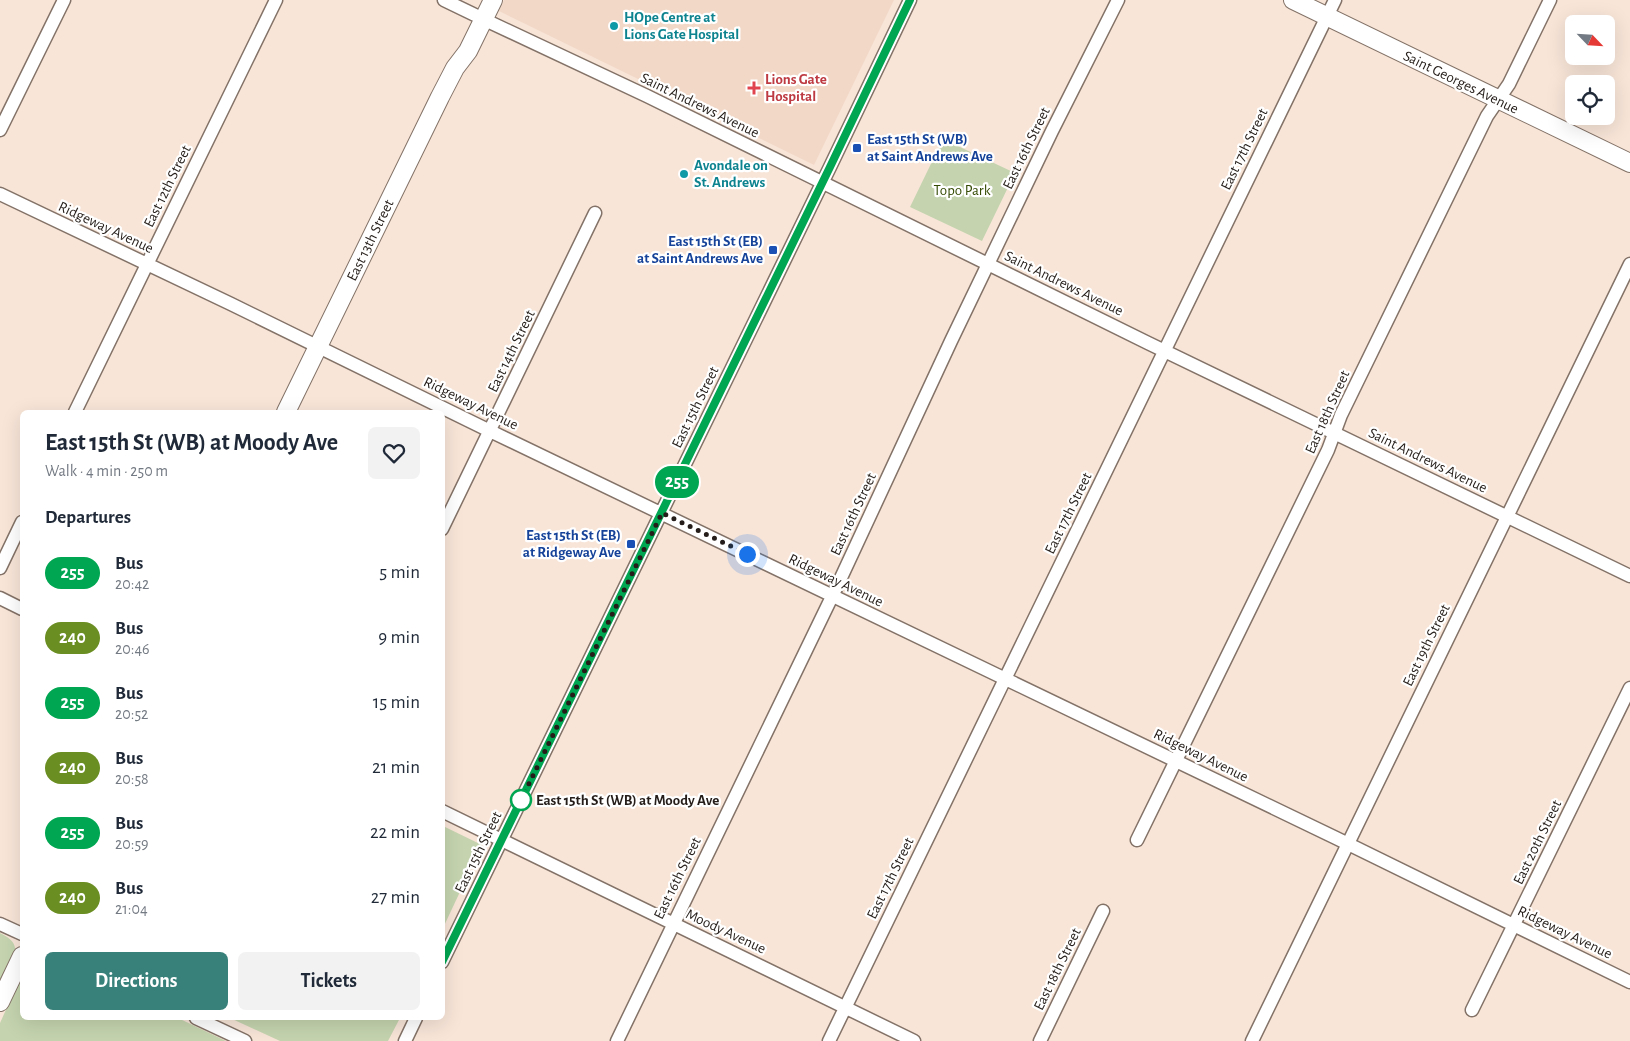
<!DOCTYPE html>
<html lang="en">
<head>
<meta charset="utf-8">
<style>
  :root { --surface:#fff; --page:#f2f2f3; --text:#1f2937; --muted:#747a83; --accent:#38807a }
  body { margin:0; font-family:"Alegreya Sans",sans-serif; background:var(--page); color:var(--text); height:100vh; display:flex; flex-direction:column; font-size:19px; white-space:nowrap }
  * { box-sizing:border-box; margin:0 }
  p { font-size:16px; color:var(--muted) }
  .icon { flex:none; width:28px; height:28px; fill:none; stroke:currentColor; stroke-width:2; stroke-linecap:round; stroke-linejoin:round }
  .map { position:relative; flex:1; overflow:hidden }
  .drawer { position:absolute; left:20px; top:410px; width:425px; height:610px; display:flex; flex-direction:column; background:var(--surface); border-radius:8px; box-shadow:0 5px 20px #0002 }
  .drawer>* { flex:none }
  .badge { padding:0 10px; border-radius:16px; font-size:18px; line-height:32px }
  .needle { width:32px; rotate:115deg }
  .tools { position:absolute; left:1565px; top:15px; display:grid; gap:10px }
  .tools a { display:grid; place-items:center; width:50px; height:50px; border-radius:8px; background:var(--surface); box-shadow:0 5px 20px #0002; font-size:25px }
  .you { position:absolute; width:25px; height:25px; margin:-12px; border:4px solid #fff; border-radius:50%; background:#1a73e8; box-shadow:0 0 0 8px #1a73e833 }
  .map>.badge { position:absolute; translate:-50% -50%; box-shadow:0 0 0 2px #fff }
  h2 { padding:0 25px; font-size:19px; line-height:45px }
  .round { display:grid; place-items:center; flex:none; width:52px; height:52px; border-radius:8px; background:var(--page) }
  .head { display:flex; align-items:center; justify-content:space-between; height:85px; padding:0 25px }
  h1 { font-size:24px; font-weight:600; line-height:38px }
  .button { display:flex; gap:10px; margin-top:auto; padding:10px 25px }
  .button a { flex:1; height:58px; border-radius:8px; background:var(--accent); color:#fff; font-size:20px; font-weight:600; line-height:58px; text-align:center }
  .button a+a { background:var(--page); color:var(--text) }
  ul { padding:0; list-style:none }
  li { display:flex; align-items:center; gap:15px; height:65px; padding:0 25px }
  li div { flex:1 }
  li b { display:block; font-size:19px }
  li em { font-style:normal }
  li .badge { min-width:55px; font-weight:700; text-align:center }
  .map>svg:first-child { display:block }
</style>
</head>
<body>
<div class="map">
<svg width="1630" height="1041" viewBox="0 0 1630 1041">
  <rect width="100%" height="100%" fill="#f8e5d8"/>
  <path fill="#f2d8c7" d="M 504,0 L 894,0 L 814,165 L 499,11 Z"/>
  <path fill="#c5d4af" d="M 943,139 L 1015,173 L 982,241 L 910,207 Z
    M 443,826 L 482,845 L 443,928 Z
    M 0,933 C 29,947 9,960 0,980 Z
    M 22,974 L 22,1018 L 178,1018 L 226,1041 L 0,1041 L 0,1023 Z
    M 230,1018 L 400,1018 L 388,1041 L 280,1041 Z"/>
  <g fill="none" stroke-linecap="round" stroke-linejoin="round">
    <g stroke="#837267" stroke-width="15">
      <path id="street" d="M 444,0 L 475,15
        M 483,19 L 647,96 L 1148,343 L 1630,576
        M 0,130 L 64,0
        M 0,194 L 231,304 L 490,431 L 1336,838 L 1630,982
        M 75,412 L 276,0
        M 442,529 L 595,213
        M 0,568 L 22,522
        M 0,598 L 22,609
        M 442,811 L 914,1041
        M 1137,840 L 1328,450 L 1341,415 L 1487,116 L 1509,84 L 1550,0
        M 0,924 L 22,934
        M 442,962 L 830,167 L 910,0
        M 1472,1010 L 1630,688
        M 196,1018 L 245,1041
        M 405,1041 L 416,1018
        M 617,1041 L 840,580 L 951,341 L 1052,131 L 1118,0
        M 829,1041 L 1335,0
        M 1040,1041 L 1103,911
        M 1252,1041 L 1630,264"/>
    </g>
    <g stroke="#837267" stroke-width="20">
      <path id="secondary" d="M 1293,0 L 1630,163
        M 286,412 L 440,97 L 455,68 L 468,51 L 493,0
        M 0,1002 L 22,956"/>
    </g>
    <use href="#street" stroke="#fff" stroke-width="12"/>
    <use href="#secondary" stroke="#fff" stroke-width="18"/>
  </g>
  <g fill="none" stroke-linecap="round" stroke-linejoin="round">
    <g stroke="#fff" stroke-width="11">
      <path id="line" d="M 442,962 L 830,167 L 910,0"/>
    </g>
    <use href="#line" stroke="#00a651" stroke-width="8"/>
    <path stroke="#241d19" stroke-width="5" stroke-dasharray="0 9" d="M 521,800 L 662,513 L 747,554"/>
  </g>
  <g fill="#0f9aa8" stroke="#fff" stroke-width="2">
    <circle cx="614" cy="26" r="5"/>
    <circle cx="684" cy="174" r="5"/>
  </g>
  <path fill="#e0444e" stroke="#fff" stroke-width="2" d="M751.5 80.5h5v5h5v5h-5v5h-5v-5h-5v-5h5z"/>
  <g fill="#1a4fb4" stroke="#fff" stroke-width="2">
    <rect x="852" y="143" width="10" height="10" rx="2.5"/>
    <rect x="768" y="245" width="10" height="10" rx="2.5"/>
    <rect x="626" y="539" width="10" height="10" rx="2.5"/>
  </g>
  <circle fill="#fff" stroke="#00a651" stroke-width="2.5" cx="521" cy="800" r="10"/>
  <g text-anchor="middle" stroke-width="4.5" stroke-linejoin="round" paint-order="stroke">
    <g font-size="15" font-weight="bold" fill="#0d838f" stroke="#fff" text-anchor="start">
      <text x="624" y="22">HOpe Centre at<tspan x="624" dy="17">Lions Gate Hospital</tspan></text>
      <text x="694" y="170">Avondale on<tspan x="694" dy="17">St. Andrews</tspan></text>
    </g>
    <g font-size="15" font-weight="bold" fill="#be3a42" stroke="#fff" text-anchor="start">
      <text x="765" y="84">Lions Gate<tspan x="765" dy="17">Hospital</tspan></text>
    </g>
    <g font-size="15" fill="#241d19" stroke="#fff">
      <text transform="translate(1461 82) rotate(26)" y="5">Saint Georges Avenue</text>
      <text transform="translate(700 105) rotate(26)" y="5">Saint Andrews Avenue</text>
      <text transform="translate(1026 148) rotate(-64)" y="5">East 16th Street</text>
      <text transform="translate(1244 149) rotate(-64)" y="5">East 17th Street</text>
      <text transform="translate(167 186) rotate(-64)" y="5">East 12th Street</text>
      <text transform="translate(106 227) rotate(25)" y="5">Ridgeway Avenue</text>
      <text transform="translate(370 240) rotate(-64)" y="5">East 13th Street</text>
      <text transform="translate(1064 283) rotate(26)" y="5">Saint Andrews Avenue</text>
      <text transform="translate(511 351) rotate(-64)" y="5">East 14th Street</text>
      <text transform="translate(471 403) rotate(26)" y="5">Ridgeway Avenue</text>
      <text transform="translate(695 407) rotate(-64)" y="5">East 15th Street</text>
      <text transform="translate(1327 412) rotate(-66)" y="5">East 18th Street</text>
      <text transform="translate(1428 460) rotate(26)" y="5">Saint Andrews Avenue</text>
      <text transform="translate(1068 513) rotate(-64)" y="5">East 17th Street</text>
      <text transform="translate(853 514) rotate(-65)" y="5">East 16th Street</text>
      <text transform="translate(836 580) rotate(26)" y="5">Ridgeway Avenue</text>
      <text transform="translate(1426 645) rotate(-64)" y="5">East 19th Street</text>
      <text transform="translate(1201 755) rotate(26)" y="5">Ridgeway Avenue</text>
      <text transform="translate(1537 842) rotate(-64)" y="5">East 20th Street</text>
      <text transform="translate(478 852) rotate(-64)" y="5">East 15th Street</text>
      <text transform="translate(677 878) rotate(-64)" y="5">East 16th Street</text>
      <text transform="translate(890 878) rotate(-64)" y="5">East 17th Street</text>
      <text transform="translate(726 931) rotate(25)" y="5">Moody Avenue</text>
      <text transform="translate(1565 932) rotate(26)" y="5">Ridgeway Avenue</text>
      <text transform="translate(1057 969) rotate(-64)" y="5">East 18th Street</text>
    </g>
    <g font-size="15" font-weight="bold" fill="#164399" stroke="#fff" text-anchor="end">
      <text x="867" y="144" text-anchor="start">East 15th St (WB)<tspan x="867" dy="17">at Saint Andrews Ave</tspan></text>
      <text x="763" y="246">East 15th St (EB)<tspan x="763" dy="17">at Saint Andrews Ave</tspan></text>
      <text x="621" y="540">East 15th St (EB)<tspan x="621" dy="17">at Ridgeway Ave</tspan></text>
    </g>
    <g font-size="15" fill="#354a03" stroke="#fff">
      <text x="962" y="195">Topo Park</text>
    </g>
    <g font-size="15" font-weight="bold" fill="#241d19" stroke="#fff" text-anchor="start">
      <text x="536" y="805">East 15th St (WB) at Moody Ave</text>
    </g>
  </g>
</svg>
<div class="tools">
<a><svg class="needle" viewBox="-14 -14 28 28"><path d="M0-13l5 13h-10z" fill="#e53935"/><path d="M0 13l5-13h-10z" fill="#747a83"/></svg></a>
<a><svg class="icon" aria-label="locate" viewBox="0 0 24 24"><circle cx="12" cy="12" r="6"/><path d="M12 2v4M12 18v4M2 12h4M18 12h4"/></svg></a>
</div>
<div class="you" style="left:747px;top:554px"></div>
<b class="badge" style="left:677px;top:482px;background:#00a651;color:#fff">255</b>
<section class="drawer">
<div class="head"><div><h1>East 15th St (WB) at Moody Ave</h1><p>Walk · 4 min · 250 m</p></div><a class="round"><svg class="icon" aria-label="heart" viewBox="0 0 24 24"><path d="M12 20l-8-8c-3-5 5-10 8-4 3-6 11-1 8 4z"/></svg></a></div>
<h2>Departures</h2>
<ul>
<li><span class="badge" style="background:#00a651;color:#fff">255</span><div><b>Bus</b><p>20:42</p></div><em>5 min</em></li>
<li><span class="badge" style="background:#6b8e23;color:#fff">240</span><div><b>Bus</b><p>20:46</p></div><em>9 min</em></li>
<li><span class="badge" style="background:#00a651;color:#fff">255</span><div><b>Bus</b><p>20:52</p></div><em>15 min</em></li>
<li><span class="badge" style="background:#6b8e23;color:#fff">240</span><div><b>Bus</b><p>20:58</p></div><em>21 min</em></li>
<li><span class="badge" style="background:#00a651;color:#fff">255</span><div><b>Bus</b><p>20:59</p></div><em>22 min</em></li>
<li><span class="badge" style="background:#6b8e23;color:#fff">240</span><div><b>Bus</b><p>21:04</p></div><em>27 min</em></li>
</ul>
<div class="button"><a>Directions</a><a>Tickets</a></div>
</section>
</div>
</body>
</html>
